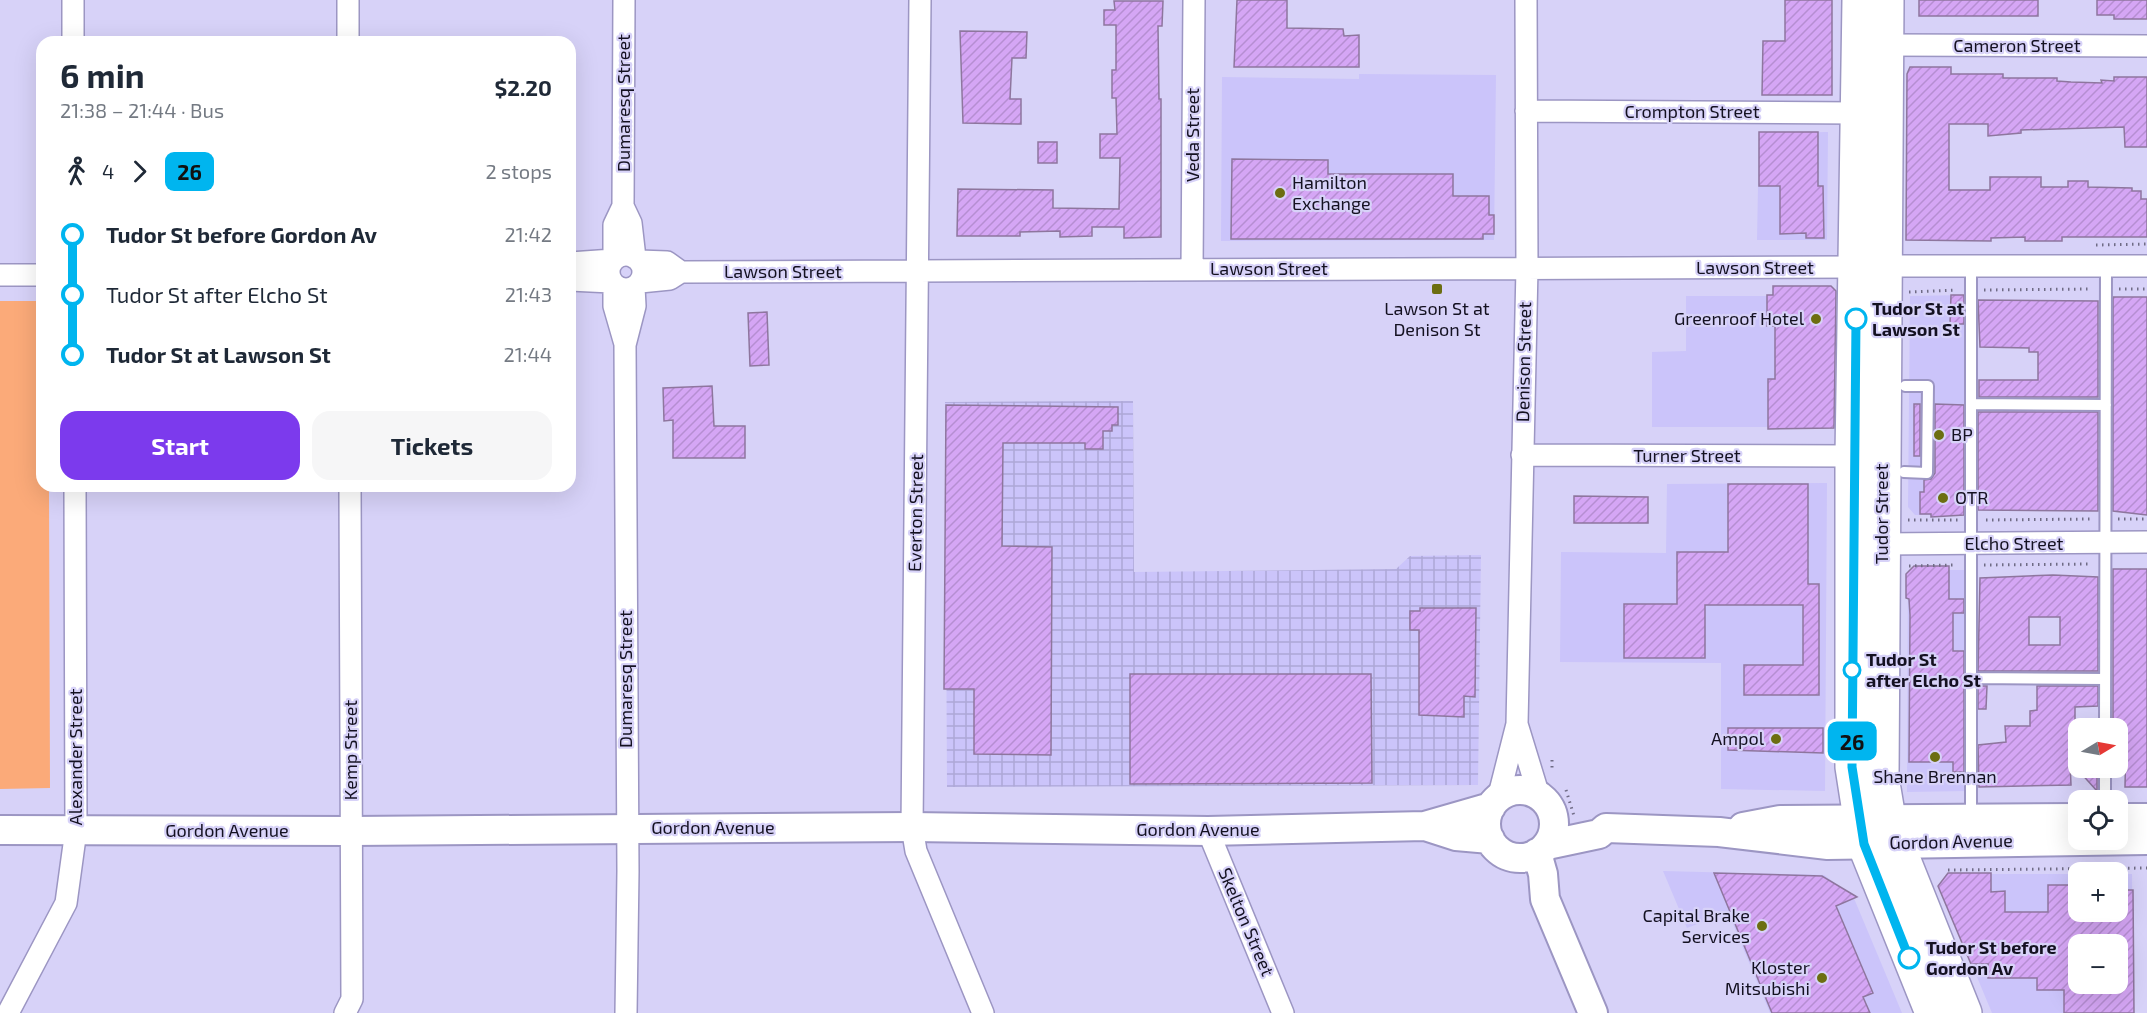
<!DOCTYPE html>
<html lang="en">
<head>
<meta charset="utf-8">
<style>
  :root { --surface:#fff; --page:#f6f6f7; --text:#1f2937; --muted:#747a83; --accent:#7c3aed }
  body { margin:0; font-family:"Exo 2",sans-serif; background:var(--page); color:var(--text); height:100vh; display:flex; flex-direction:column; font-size:22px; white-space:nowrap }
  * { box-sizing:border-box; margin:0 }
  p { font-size:20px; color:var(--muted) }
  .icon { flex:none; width:33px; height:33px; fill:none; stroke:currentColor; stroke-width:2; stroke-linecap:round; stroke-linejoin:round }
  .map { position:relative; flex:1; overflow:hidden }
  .drawer { position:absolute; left:36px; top:36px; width:540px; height:456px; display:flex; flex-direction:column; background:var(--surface); border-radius:18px; box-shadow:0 6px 24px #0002 }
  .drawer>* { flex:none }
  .badge { padding:0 12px; border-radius:9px; font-size:21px; line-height:39px }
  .needle { width:39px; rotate:80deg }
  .tools { position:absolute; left:2068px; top:718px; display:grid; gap:12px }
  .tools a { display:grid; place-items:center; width:60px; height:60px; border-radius:12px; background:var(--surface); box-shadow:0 6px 24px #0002; font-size:30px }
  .map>.badge { position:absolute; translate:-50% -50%; box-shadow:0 0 0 3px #fff }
  .legs { display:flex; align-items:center; gap:9px; height:66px; padding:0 24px; font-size:20px }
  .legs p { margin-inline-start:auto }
  .head { display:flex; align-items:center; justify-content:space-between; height:102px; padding:0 24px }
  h1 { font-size:33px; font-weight:700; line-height:45px }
  .button { display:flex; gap:12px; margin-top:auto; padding:12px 24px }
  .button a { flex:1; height:69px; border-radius:18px; background:var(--accent); color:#fff; font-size:24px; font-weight:700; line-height:69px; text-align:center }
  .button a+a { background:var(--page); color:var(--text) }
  ul { padding:0 24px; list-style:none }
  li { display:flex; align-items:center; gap:21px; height:60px; font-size:22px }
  li i { display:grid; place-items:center; width:9px; height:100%; margin:0 8px; background:currentColor }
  li i::after { content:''; width:15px; height:15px; margin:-8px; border:4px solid; border-radius:50%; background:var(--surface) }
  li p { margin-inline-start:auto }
  li:first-child i { background:linear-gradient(#0000 50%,currentColor 0) }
  li:last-child i { background:linear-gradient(currentColor 50%,#0000 0) }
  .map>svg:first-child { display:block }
</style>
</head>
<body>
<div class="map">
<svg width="2147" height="1013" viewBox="0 0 2147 1013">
  <defs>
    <pattern id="industrial-grid" width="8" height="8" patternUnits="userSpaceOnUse" patternTransform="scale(1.5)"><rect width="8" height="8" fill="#cbc4fa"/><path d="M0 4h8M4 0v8" fill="none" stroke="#ada7d6"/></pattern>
    <pattern id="building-hatch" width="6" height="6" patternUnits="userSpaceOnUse" patternTransform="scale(1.5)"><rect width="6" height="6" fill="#d5a6f5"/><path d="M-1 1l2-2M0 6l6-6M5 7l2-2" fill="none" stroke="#b68ed2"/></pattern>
  </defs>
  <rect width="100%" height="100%" fill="#d7d2f8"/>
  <path fill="#cbc4fa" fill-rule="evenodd" d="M 1359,74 L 1496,75 L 1494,240 L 1221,241 L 1222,77 L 1359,79 Z
    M 1828,132 L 1827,240 L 1757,240 L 1759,133 Z
    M 1969,295 L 1968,514 L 1915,515 L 1908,507 L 1910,296 Z
    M 1686,296 L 1828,296 L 1827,427 L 1652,427 L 1652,352 L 1686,351 Z
    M 1827,483 L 1825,791 L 1721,789 L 1721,663 L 1560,662 L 1561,552 L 1666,553 L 1667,484 Z
    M 1908,570 L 1968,570 L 1967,791 L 1907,792 Z
    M 1663,871 L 1824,875 L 1853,896 L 1902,1013 L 1770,1013 L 1728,912 L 1687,928 Z
    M 1947,874 L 2079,874 L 2079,912 L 2118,912 L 2118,874 L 2132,874 L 2133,1013 L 1992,1013 L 1939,886 ZM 2079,945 L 2118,945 L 2118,984 L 2079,984 Z"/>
  <path fill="url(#industrial-grid)" d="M 1133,401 L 1134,572 L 1396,569 L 1410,556 L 1481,555 L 1478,785 L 947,787 L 945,402 Z"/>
  <path fill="#fbaa79" d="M 0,301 L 42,301 L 42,486 L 49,486 L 50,788 L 0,789 Z"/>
  <path fill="url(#building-hatch)" stroke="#8e769e" stroke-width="1.5" fill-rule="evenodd" d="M 1237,0 L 1287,0 L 1287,28 L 1343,29 L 1344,36 L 1359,35 L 1359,67 L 1234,67 Z
    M 1785,0 L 1832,0 L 1832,95 L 1762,95 L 1763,41 L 1785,41 Z
    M 1919,0 L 2038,0 L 2038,16 L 1919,16 Z
    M 2097,0 L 2147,0 L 2147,19 L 2114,19 L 2114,15 L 2097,15 Z
    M 1114,1 L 1163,1 L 1162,26 L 1158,26 L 1159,99 L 1161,99 L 1161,237 L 1124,238 L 1124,227 L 1092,227 L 1092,236 L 1060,237 L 1060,231 L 1020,232 L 1020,236 L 957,236 L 958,189 L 1053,190 L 1053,208 L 1119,209 L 1120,158 L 1100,158 L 1100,134 L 1117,134 L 1116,98 L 1112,98 L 1112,70 L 1116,70 L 1116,25 L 1104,25 L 1104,10 L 1115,10 Z
    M 960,31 L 1027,32 L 1026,58 L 1012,58 L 1010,99 L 1021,99 L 1021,124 L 963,123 Z
    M 1910,67 L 1951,67 L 1951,74 L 2003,74 L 2003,78 L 2057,78 L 2057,81 L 2071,82 L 2102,83 L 2101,80 L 2114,81 L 2114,77 L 2147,77 L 2147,147 L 2125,147 L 2124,127 L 2021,130 L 2021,133 L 1988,136 L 1988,124 L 1949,124 L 1949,190 L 1990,190 L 1990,177 L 2041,177 L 2041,187 L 2068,187 L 2068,181 L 2088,181 L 2088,187 L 2132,188 L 2132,191 L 2141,191 L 2141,199 L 2147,199 L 2147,237 L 2062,237 L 2062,241 L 2025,241 L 2025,237 L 1991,238 L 1991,241 L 1906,240 L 1907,74 Z
    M 1759,132 L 1818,132 L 1818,186 L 1823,186 L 1824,238 L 1806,238 L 1806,233 L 1780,234 L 1780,186 L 1759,186 Z
    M 1038,142 L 1057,142 L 1057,163 L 1038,163 Z
    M 1232,159 L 1328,160 L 1328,174 L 1453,174 L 1453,196 L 1489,196 L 1489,215 L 1494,215 L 1494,234 L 1483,234 L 1483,239 L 1231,239 Z
    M 1773,286 L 1831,286 L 1836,291 L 1834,428 L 1768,429 L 1768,379 L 1775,379 L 1775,326 L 1767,326 L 1767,295 L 1773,295 Z
    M 1951,295 L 1964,295 L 1964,324 L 1950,324 Z
    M 2113,297 L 2147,297 L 2147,515 L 2113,511 Z
    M 1978,300 L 2098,301 L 2098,397 L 1979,397 L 1979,380 L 2038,380 L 2038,352 L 2029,352 L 2029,348 L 1980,347 Z
    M 767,312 L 769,365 L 750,366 L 748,313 Z
    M 712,386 L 714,426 L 745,426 L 745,458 L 673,458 L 673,420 L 664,421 L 663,388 Z
    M 1914,404 L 1920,404 L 1920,456 L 1914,456 Z
    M 1935,404 L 1964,405 L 1964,515 L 1931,517 L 1931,514 L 1920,514 L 1920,492 L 1924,492 L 1924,480 L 1931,479 L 1935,473 Z
    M 946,405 L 1118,407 L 1118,425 L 1112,425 L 1112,431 L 1103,431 L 1103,449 L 1085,449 L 1085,443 L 1003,443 L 1002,546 L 1052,547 L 1051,755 L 974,754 L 974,689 L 944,689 Z
    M 1978,412 L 2098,412 L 2098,511 L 1978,510 Z
    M 1728,484 L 1808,484 L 1808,584 L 1819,584 L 1819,695 L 1744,695 L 1744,665 L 1803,665 L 1803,605 L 1705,605 L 1705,658 L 1624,658 L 1624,604 L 1677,604 L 1677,552 L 1728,552 Z
    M 1574,496 L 1648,497 L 1648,523 L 1574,523 Z
    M 1914,566 L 1949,566 L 1949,599 L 1964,599 L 1964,613 L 1953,613 L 1953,651 L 1964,651 L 1964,772 L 1953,772 L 1953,762 L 1909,762 L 1910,615 L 1909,599 L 1906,598 L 1906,574 Z
    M 2113,569 L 2147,569 L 2147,787 L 2125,787 L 2126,737 L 2121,737 L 2122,727 L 2113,727 Z
    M 2053,575 L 2098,577 L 2098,671 L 1978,671 L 1980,578 ZM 2029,617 L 2060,617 L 2060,645 L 2029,645 Z
    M 1420,608 L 1476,608 L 1475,697 L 1464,696 L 1464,717 L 1419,715 L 1419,630 L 1410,630 L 1410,611 L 1420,611 Z
    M 1130,674 L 1371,674 L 1372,783 L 1130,784 Z
    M 1978,686 L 1987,686 L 1986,709 L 1978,709 Z
    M 2037,686 L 2098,686 L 2098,706 L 2075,707 L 2075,735 L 2079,735 L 2079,768 L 2097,768 L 2097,791 L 2070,761 L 2071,785 L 1979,787 L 1978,745 L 2006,742 L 2005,726 L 2030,726 L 2030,711 L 2037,710 Z
    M 1728,728 L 1823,728 L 1823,753 L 1728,750 Z
    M 1714,873 L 1822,876 L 1857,897 L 1836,906 L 1873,993 L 1863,997 L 1870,1013 L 1772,1013 Z
    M 1948,873 L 1991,873 L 1991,892 L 2005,891 L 2005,912 L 2048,912 L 2048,885 L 2079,885 L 2079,912 L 2118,912 L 2118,890 L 2133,890 L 2134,1013 L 2064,1013 L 2064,990 L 2037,990 L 2037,978 L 1988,978 L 1988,964 L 1971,964 L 1938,886 ZM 2079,945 L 2118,945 L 2118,984 L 2079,984 Z"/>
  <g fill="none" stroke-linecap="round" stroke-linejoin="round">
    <g stroke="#9c96c3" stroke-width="14">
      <path id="service" d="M 1972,404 L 2106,405
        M 1904,472 L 1927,473 L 1928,386 L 1905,386
        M 1971,678 L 2105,679
        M 2105,729 L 2106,266
        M 2105,768 L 2105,801
        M 1971,818 L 1971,266"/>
    </g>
    <g stroke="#9c96c3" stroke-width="24">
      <path id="minor" d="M 73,0 L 73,42
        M 348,0 L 348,42
        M 920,0 L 912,827 L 916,851 L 983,1013
        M 1887,45 L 2147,46
        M 1526,111 L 1857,113
        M 623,206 L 631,223 L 635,258
        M609 272a17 17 0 1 1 34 0a17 17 0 1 1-34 0Z
        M 614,259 L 614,225 L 623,206 L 624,0
        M 639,261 L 667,262 L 681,272
        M 570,263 L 613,260
        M 1886,266 L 2147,266
        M 1192,270 L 1194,0
        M 0,275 L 42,275
        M 570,280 L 611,282
        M 640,282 L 670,279 L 681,272 L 1857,267
        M 614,286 L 614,306 L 625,344
        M 1522,455 L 1852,456
        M 1882,544 L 2147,542
        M 1517,724 L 1539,796
        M 1498,799 L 1517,724 L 1527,268 L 1526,0
        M 1208,831 L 1283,1013
        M 8,1013 L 66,903 L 76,830 L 75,486
        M 345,1013 L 352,999 L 350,486
        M 626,1013 L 628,871 L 625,345 L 635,306 L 634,287"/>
    </g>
    <g stroke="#9c96c3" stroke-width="32">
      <path id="secondary" d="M1486 824a34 34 0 1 1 68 0a34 34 0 1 1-68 0Z
        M 2118,818 L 2147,818
        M 1425,826 L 1456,836 L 1490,839
        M 1743,827 L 1780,820 L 2079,818
        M 0,830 L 352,831 L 912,827 L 1208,831 L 1425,826 L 1491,807
        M 1547,845 L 1599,834 L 1606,828 L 1719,832 L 1828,845 L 2147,840
        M 1537,853 L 1543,874 L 1545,899 L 1593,1013"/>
    </g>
    <g stroke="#9c96c3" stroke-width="36">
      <path id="primary" d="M 1859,0 L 1852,456 L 1852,767 L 1864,844 L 1932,1013
        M 1887,0 L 1882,777 L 1889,819 L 1897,843 L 1965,1013"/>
    </g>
    <path stroke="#6f6b85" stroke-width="3" stroke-dasharray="1.5 4.5" stroke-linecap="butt" d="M 2096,245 L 2147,244
      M 2119,289 L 2147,289
      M 1984,290 L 2091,289
      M 1909,292 L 1956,290
      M 2118,519 L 2147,519
      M 1908,520 L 1958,520
      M 1986,520 L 2093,519
      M 1984,565 L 2091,564
      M 1909,566 L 1956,565
      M 1552,760 L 1552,769
      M 1566,790 L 1574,816
      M 1948,870 L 2147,868"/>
    <use href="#service" stroke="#fff" stroke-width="10"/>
    <use href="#minor" stroke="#fff" stroke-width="21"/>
    <use href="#secondary" stroke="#fff" stroke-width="28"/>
    <use href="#primary" stroke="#fff" stroke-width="33"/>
  </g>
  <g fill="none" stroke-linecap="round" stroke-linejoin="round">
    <g stroke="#fff" stroke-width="14">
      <path id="line-1" d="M 1856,319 L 1852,767 L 1864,844 L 1909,958"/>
    </g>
    <use href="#line-1" stroke="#00b5ef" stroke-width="9"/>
  </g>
  <g fill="#6c6e11" stroke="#d7d2f8" stroke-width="2">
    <circle cx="1280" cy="193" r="6"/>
    <rect x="1431" y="283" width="12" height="12" rx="3"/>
    <circle cx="1816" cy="319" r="6"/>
    <circle cx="1939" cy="435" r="6"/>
    <circle cx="1943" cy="498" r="6"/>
    <circle cx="1776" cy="739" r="6"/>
    <circle cx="1935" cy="757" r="6"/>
    <circle cx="1762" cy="926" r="6"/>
    <circle cx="1822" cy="978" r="6"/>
  </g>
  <g fill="#fff" stroke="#00b5ef" stroke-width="3">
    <circle cx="1856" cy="319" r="10"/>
    <circle cx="1852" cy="670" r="8"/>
    <circle cx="1909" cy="958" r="10"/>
  </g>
  <g text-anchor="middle" stroke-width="4.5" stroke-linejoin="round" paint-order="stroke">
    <g font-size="18" fill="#141121" stroke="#d7d2f8">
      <text x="2017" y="52">Cameron Street</text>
      <text transform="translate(624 103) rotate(-90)" y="6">Dumaresq Street</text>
      <text x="1692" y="118">Crompton Street</text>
      <text transform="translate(1193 135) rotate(-90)" y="6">Veda Street</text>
      <text x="1755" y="274">Lawson Street</text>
      <text x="1269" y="275">Lawson Street</text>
      <text x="783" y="278">Lawson Street</text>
      <text transform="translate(1524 362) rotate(-89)" y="6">Denison Street</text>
      <text x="1687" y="462">Turner Street</text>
      <text transform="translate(916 513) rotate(-89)" y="6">Everton Street</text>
      <text transform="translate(1882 514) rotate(-90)" y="6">Tudor Street</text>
      <text x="2014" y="550">Elcho Street</text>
      <text transform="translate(626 679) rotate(-90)" y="6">Dumaresq Street</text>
      <text transform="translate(351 750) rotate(-90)" y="6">Kemp Street</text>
      <text transform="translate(76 757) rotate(-90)" y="6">Alexander Street</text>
      <text x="713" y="834">Gordon Avenue</text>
      <text x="1198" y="836">Gordon Avenue</text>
      <text x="227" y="837">Gordon Avenue</text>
      <text transform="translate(1951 842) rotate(-1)" y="6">Gordon Avenue</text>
      <text transform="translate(1246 922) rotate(67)" y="6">Skelton Street</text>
    </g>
    <g font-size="18" fill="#141121" stroke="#d7d2f8" text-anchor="end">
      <text x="1292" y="189" text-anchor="start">Hamilton<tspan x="1292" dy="21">Exchange</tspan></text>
      <text x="1437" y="315" text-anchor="middle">Lawson St at<tspan x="1437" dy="21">Denison St</tspan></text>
      <text x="1804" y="325">Greenroof Hotel</text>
      <text x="1951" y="441" text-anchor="start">BP</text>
      <text x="1955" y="504" text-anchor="start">OTR</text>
      <text x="1764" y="745">Ampol</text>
      <text x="1935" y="783" text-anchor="middle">Shane Brennan</text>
      <text x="1750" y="922">Capital Brake<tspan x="1750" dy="21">Services</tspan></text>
      <text x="1810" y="974">Kloster<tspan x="1810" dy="21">Mitsubishi</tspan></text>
    </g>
    <g font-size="18" font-weight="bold" fill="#141121" stroke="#d7d2f8" text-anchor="start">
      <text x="1872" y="315">Tudor St at<tspan x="1872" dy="21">Lawson St</tspan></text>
      <text x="1866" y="666">Tudor St<tspan x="1866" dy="21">after Elcho St</tspan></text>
      <text x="1926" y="954">Tudor St before<tspan x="1926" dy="21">Gordon Av</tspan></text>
    </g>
  </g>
</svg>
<div class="tools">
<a><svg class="needle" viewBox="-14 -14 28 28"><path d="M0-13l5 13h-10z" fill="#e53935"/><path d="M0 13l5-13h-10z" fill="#747a83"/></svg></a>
<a><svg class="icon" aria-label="locate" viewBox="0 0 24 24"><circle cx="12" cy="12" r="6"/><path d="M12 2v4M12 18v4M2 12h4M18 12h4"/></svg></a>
<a>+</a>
<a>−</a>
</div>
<b class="badge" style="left:1852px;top:741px;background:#00b5ef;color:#111">26</b>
<section class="drawer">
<div class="head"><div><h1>6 min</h1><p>21:38 – 21:44 · Bus</p></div><b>$2.20</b></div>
<div class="legs"><svg class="icon" aria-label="walk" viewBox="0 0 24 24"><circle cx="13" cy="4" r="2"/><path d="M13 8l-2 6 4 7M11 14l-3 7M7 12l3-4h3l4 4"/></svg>4<svg class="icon" aria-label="forward" viewBox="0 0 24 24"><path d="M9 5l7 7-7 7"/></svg><b class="badge" style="background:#00b5ef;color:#111">26</b><p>2 stops</p></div>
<ul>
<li><i style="color:#00b5ef"></i><b>Tudor St before Gordon Av</b><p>21:42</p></li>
<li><i style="color:#00b5ef"></i><span>Tudor St after Elcho St</span><p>21:43</p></li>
<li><i style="color:#00b5ef"></i><b>Tudor St at Lawson St</b><p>21:44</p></li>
</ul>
<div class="button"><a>Start</a><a>Tickets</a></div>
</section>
</div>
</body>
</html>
